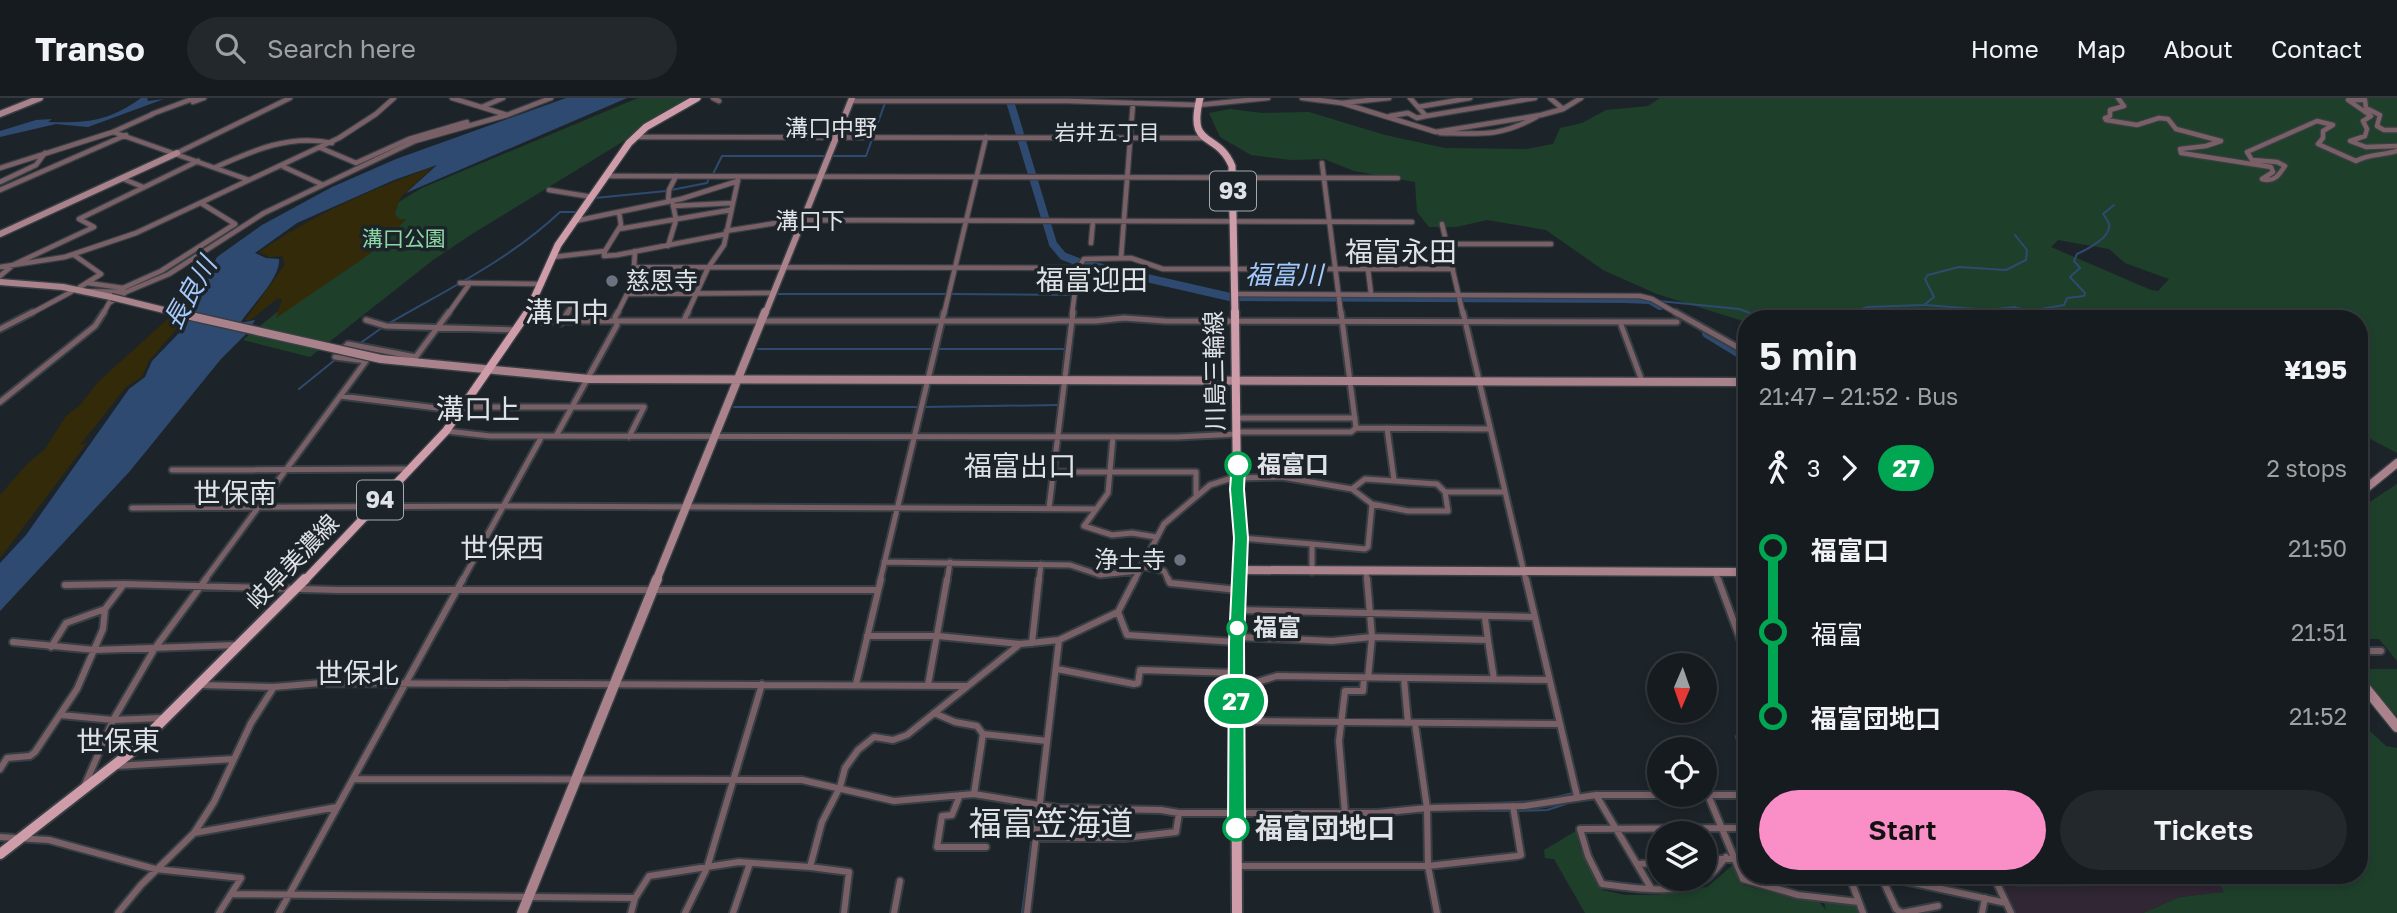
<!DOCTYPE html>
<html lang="en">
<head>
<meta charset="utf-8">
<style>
  :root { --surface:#161b1f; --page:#23282c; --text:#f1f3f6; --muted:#9ea1a4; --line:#35393d; --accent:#fa8fc7 }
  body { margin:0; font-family:"Golos Text","Noto Sans JP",sans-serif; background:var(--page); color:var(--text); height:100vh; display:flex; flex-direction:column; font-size:26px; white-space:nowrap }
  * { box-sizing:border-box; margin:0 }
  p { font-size:23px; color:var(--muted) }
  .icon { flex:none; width:38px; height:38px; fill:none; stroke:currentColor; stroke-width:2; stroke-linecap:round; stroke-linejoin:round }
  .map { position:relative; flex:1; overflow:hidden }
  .sheet { position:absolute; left:1738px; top:212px; width:630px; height:574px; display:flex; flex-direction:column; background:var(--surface); border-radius:28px; box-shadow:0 4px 10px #0003,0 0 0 2px var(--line) }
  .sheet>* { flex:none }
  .badge { padding:0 14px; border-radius:23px; font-size:24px; line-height:46px }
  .needle { width:46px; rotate:182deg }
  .buttons { position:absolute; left:1647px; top:555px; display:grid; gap:14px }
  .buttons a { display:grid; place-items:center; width:70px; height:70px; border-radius:50%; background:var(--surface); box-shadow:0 4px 10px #0003,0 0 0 2px var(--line); font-size:35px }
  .map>.badge { position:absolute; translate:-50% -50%; box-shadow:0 0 0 4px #fff }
  .legs { display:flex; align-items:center; gap:10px; height:77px; padding:0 21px; font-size:23px }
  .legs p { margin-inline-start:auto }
  .summary { display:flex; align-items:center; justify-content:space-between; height:119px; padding:0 21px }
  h1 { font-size:38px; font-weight:600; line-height:52px }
  .button { display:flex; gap:14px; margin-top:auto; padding:14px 21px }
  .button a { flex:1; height:80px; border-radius:42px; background:var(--accent); color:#111; font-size:28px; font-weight:600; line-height:80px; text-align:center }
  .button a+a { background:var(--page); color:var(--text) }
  ul { padding:0 21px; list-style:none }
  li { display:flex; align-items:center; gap:24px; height:84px; font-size:26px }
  li i { display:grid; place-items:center; width:10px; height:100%; margin:0 9px; background:currentColor }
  li i::after { content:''; width:18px; height:18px; margin:-9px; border:5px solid; border-radius:50%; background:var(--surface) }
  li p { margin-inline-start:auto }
  li:first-child i { background:linear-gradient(#0000 50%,currentColor 0) }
  li:last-child i { background:linear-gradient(currentColor 50%,#0000 0) }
  header { display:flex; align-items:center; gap:42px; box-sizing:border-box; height:98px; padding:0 35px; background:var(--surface); border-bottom:2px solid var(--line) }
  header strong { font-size:33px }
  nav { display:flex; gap:38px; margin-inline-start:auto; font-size:24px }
  .search { width:490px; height:63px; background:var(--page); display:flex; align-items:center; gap:18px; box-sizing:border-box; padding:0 24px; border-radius:38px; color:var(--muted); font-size:26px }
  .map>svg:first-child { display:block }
</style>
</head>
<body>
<header>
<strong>Transo</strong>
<div class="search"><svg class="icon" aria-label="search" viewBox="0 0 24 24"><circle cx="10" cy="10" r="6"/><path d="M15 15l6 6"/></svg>Search here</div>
<nav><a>Home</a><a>Map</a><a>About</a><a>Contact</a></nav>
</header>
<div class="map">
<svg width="2397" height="815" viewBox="0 0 2397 815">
  <rect width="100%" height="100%" fill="#1d2429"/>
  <path fill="#302634" d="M 1998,777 L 2215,777 L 2225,794 L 2180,799 L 2143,815 L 2016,815 Z"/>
  <path fill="#1e402b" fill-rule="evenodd" d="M 638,0 L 694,0 L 472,136 L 433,162 L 310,259 L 243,242 L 294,200 L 382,114 L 422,90 Z
    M 1660,0 L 2397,0 L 2397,355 L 2359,335 L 2359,220 L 1746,220 L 1746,224 L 1657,196 L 1603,172 L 1546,132 L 1487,122 L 1456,129 L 1429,129 L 1417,114 L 1415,84 L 1354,73 L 1324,61 L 1291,62 L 1251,57 L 1220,39 L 1209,15 L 1230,11 L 1262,15 L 1309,14 L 1385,37 L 1445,50 L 1527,51 L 1553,46 L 1560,30 L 1582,25 L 1606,12 L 1648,8 ZM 2058,142 L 2109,151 L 2125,165 L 2169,181 L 2158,193 L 2151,192 L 2051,149 Z
    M 2397,386 L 2397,563 L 2379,541 L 2359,541 L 2359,411 Z
    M 2359,571 L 2397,571 L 2397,618 L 2359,578 Z
    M 2359,623 L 2386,648 L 2397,650 L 2397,815 L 2143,815 L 2180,799 L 2224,794 L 2215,777 L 2359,777 Z
    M 1576,733 L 1580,750 L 1602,792 L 1625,797 L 1657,797 L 1707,789 L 1733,767 L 1744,787 L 1799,802 L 1818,803 L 1826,812 L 1824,804 L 1856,806 L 1860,815 L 1585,815 L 1554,761 L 1545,760 L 1544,752 Z
    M 2012,777 L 2102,777 L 2109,788 L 2017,789 Z"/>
  <path fill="#322a08" d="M 433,69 L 400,100 L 395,116 L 399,121 L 407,121 L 367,158 L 276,220 L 282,201 L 277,201 L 249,223 L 245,222 L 285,166 L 282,158 L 269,159 L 259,154 C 314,116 370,92 433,69 Z
    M 193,198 L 180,227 L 149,263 L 142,279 L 127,288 L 80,347 L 87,345 L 0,460 L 0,397 L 27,366 L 45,351 L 66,318 L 80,307 L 98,284 Z"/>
  <path fill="#2e4a71" d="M 141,0 L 147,0 L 148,3 L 164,1 L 88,29 L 56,26 L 0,39 L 0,33 L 36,22 L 52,21 L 48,24 C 88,25 107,24 141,0 Z
    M 566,0 L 627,0 L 406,95 L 437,67 L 394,82 L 297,125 L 255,155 L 266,160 L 279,161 C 281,180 251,208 240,225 L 255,222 L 248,234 L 221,261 L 130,373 L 0,513 L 0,465 L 26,437 L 129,291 L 145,279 L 152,263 L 179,235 L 217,159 L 262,127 L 332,89 L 396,61 Z"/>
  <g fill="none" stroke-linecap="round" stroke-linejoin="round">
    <path stroke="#2e4a71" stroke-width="2" d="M 1067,0 L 1078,1
      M 1139,3 L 1179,4
      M 1339,3 L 1363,0
      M 832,58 L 866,58 L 885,5
      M 713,76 L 722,58 L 824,58
      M 586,114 L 595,100 L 666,93 L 707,85 L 709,80
      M 777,196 L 945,196
      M 952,196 L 1072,197 L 1074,183
      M 1659,203 L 1739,211 L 1764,220 L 1802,215 L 1838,218 L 1868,209 L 1924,207 L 1934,199 L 1925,181 L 1928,177 L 1959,169 L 2006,172 L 2026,162 L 2027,152 L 2015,137
      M 1071,206 L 1072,197
      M 1925,207 L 1989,212 L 2014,209 L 2029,213 L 2064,207 L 2067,200 L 2084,198 L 2085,195 L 2070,179 L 2080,170 L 2074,163 L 2077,156 C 2086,152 2112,139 2109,126 C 2108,122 2105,119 2103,116 L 2114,107
      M 388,226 C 448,191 509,162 560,114 L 578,114
      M 359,246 L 383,229
      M 758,251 L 932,251
      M 939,251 L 1066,251 L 1069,226
      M 1062,278 L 1065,252
      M 299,291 L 336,261
      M 1485,299 L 1490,318
      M 734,309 L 918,309
      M 924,309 L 1059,307
      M 1491,321 L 1497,348
      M 1514,422 L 1526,471
      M 1548,701 L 1573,695
      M 1474,706 L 1539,703
      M 1432,713 L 1511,713
      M 1519,713 L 1547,712 L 1566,706
      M 1244,718 L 1380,719 L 1406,715
      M 1180,731 L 1182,719
      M 1039,737 L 1072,737
      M 1022,815 L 1032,737"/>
    <path stroke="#2e4a71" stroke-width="8" d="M 1009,0 L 1053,146 L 1063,158 L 1081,165 L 1230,199 L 1625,201 L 1650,202 L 1660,208"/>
    <path stroke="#2e4a71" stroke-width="10" d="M 1707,235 L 1746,259"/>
    <g stroke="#383f44" stroke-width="7">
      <path id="street-far2" d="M 452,0 L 507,17
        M 713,0 L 719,3
        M 1302,0 L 1342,5 L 1389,0
        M 1410,0 L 1426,18 L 1535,0
        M 1550,0 L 1563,11
        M 2118,0 L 2124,8 L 2110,12 L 2110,18 L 2105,20 L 2106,22 L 2137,27 L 2159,20 L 2168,21 L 2176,31 L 2221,43 L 2206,48 L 2180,51 L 2181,55 L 2271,69 L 2273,74 L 2262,81 C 2274,85 2279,77 2285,68 L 2277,64 L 2252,62 L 2247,54 L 2317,23 L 2333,27 L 2323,33 L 2323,40 L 2318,46 L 2356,63 C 2370,55 2382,58 2397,53
        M 851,3 L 1068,3 L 1198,7 L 1268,0
        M 193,4 L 204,0
        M 1342,5 L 1436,34 L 1541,17 L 1563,11 L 1581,0
        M 482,9 L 503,0
        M 1418,9 L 1470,0
        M 152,16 L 195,0
        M 1390,18 L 1408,15 L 1417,20 L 1426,18
        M 2397,32 L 2384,32 L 2377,28 L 2380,17 L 2366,10 L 2365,2 L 2348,2 L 2371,18 L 2363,23 L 2367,31 L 2365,38 L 2350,43 L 2366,49 L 2397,48
        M 113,34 L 249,82
        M 1440,35 C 1481,36 1501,39 1538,18
        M 635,39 L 1204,40
        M 321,50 L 356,65 L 409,41 L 467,24
        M 177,55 L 290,0
        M 1322,65 L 1341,216
        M 216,69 C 254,52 290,36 332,45
        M 284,69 L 321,86
        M 0,70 L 113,34 L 153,16
        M 606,78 L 1398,80
        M 121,80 L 143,89
        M 0,84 L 36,67 L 45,55
        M 0,92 L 126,37
        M 549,92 L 592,99
        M 668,104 L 669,92 L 676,78
        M 673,108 L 732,105
        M 575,123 L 681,101 L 738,83
        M 1442,126 L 1463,216
        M 619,131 L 730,112
        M 726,133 L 795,122 L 1412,124
        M 1091,145 L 1093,123
        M 1446,146 L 1551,146
        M 668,148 L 676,122 L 673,107
        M 605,153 L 621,127 L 619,114
        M 74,157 L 101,176 L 80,189
        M 553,159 L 605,153 L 604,158 L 617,157 L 726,136
        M 1121,160 L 1133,5
        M 0,169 L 65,159 L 136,135 L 339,40 L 376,16 L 394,0
        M 636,169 L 1078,170
        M 1368,171 L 1371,196
        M 0,178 L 13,167 L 94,129 L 79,121 L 198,63
        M 88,185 L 123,190
        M 460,185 L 542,186
        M 123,190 L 161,173 L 235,126 L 201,105
        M 83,193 L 125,194
        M 627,196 L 773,195
        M 1235,196 L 1640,198 L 1652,201 L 1678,216
        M 533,206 L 573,205 L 567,216
        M 30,216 L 71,194
        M 103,216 L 109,205 L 126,194 L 169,176 L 264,115 L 415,43 L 507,17 L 551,0
        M 448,216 L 470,185
        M 617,216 L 633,184 L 635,153
        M 687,216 L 708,170 L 724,147 L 738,82
        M 944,216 L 986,39
        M 1072,216 L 1078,170 L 1084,161 L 1131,160 L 1163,171 L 1453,171"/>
    </g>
    <g stroke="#383f44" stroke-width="9">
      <path id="street-far1" d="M 1341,214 L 1356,330
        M 1463,214 L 1526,483
        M 1675,214 L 1746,254
        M 366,222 L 386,228 L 517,232
        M 684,222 L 688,214
        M 522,223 L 1096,223 L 1124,220 L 1165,223 L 1677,224
        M 1620,224 L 1642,283
        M 561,225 L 568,214
        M 0,231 L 33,214
        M 342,252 L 348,246 L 416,259
        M 412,264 L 449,214
        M 340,298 L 461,313
        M 0,304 L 95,228 L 104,214
        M 463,309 L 644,309 L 629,339
        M 1238,320 L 1355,320
        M 1387,330 L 1394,382
        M 446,333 L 490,338 L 1177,339 L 1238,336
        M 1238,334 L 1351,334 L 1356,330 L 1490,331
        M 556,338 L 617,227 L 615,219 L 618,214
        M 1113,339 L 1108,395 L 1084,428 L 1112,437 L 1132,435 L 1156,439
        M 172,372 L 409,371
        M 1053,374 L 1196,374 L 1196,398
        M 1237,380 L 1282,379 L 1352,391 L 1372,406 L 1368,449 L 1365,451 L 1312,446
        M 1352,391 L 1365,381 L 1437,386 L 1445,394 L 1504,394
        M 1372,406 L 1408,413 L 1448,413 L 1445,394
        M 132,410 L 503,408 L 1095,411
        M 1049,410 L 1073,214
        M 1241,440 L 1312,446 L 1312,474
        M 884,464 L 1070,467 L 1100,477 L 1138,473
        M 1141,468 L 1164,473 L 1169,483
        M 1366,474 L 1367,483
        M 1715,474 L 1718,483
        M 204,483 L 366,263 L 335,259
        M 462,483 L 542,338
        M 880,483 L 944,214
        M 947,483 L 950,464
        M 1039,483 L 1041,466
        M 1134,483 L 1164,426 L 1210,387 L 1238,378"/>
    </g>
    <g stroke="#383f44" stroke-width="10">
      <path id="street" d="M 1168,481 L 1170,485 L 1238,492
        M 1367,481 L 1372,539 L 1368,580
        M 1526,481 L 1577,698
        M 1718,481 L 1746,557
        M 65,487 L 124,486
        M 1237,512 L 1534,519
        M 1118,514 L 1127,537 L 1236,544
        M 867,538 L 938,538 L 1020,546 L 1059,542 L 1118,514 L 1135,481
        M 1238,539 L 1332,543 L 1372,539 L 1488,542 L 1485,520
        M 1488,542 L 1494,581
        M 13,544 L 95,552 L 237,547
        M 1032,545 L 1039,481
        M 51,549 L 66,525 L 105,511
        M 2359,553 L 2381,553
        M 1057,571 L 1134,586 L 1138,585 L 1140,572 L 1236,575
        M 1404,581 L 1408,625
        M 1236,585 L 1257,584 L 1277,578 L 1549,582
        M 856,586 L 881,481
        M 201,587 L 274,589 L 321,585 L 967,588
        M 928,587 L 947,481
        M 934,615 L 955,624 L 977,628 L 983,636 L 1047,643
        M 61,617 L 113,622 L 162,620
        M 1237,623 L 1560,626
        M 1415,626 L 1427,710 L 1428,768 L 1437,815
        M 1740,639 L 1746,657
        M 116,668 L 234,661
        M 0,671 L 7,660 L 30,658 L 35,654 L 77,591 L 103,531 L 105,511 L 124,486 L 339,492 L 878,492
        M 354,681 L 802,682 L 894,703 L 974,696 L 1058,710 L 1161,712 L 1179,715 L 1378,715 L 1427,710 L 1524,708 L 1596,697 L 1746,697
        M 84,689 L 113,622 L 155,550 L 206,481
        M 974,696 L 983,636
        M 960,697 L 952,717 L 942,718 L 937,749 L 986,749
        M 1596,697 L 1651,790
        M 1708,697 L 1743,781 L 1798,797 L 1859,804
        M 1345,715 L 1339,643 L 1345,593 L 1363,593 L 1364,580
        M 194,735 L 337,709
        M 0,739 L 49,742 L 155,771 L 241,780 L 219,815
        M 1035,740 L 1125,740 L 1176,734 L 1179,715
        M 1726,759 C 1719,767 1712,778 1702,783 C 1675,797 1631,790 1602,786 L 1588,758 L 1580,731 L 1746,730
        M 1704,761 L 1746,761
        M 1637,766 L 1659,765
        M 1238,768 L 1428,768 L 1517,758 L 1521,757 L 1513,708
        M 810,769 L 849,774 L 844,815
        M 1849,777 L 1863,815
        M 1877,777 L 2006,805
        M 1993,777 L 2011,815
        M 1881,778 L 1896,811 L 1902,815 L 1938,808
        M 232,796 L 635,800
        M 118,815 L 141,787 L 194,735 L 214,704 L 251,625 L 274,589
        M 279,815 L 463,481
        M 631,815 L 635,800 L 649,778 L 739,764 L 810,769 L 822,724 L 840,689 L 845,670 L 858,652 L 874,639 L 893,642 L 907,637 L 1020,546
        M 685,815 L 707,770 L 762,586
        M 733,815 L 750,765
        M 894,815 L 900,783
        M 1027,815 L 1059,542
        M 1982,815 L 1985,800"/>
    </g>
    <g stroke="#383f44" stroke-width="9">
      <path id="secondary-far2" d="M 0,16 L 40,0
        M 0,136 L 177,55
        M 0,184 L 63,189 L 111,199
        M 765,216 L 852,0"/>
    </g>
    <g stroke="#383f44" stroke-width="11">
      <path id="secondary-far1" d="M 381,261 L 589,281 L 1746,284
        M 2359,396 L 2397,365
        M 1239,472 L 1746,474
        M 656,483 L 765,214"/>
    </g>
    <g stroke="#383f44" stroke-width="13">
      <path id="secondary" d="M 2359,582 L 2397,629
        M 522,815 L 657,481"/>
    </g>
    <g stroke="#383f44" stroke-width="10">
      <path id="primary-far2" d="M 1200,0 C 1187,52 1217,32 1232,68 L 1235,216
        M 527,216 L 558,147 L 629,45 L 646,29 L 697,0"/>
    </g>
    <g stroke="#383f44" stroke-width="11">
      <path id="primary-far1" d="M 1235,214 L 1237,391 L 1241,440 L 1239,483
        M 304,483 L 446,333 L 528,214"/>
    </g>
    <g stroke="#383f44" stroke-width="14">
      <path id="primary" d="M 0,756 L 130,655 L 305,481
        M 1237,815 L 1236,575 L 1239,481"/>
    </g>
    <use href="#street-far2" stroke="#786066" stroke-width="4.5"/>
    <use href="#street-far1" stroke="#786066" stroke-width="5"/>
    <use href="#street" stroke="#786066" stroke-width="6"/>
    <use href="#secondary-far2" stroke="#a9828b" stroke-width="6"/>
    <use href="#secondary-far1" stroke="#a9828b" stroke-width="8"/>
    <use href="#secondary" stroke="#a9828b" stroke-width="10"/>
    <use href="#primary-far2" stroke="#cf9ca9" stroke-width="7"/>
    <use href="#primary-far1" stroke="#cf9ca9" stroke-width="8"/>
    <use href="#primary" stroke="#cf9ca9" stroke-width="10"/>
    <g stroke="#383f44" stroke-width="9" stroke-linecap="butt">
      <path id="secondary-bridge-far1" d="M 111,199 L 180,216"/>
    </g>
    <g stroke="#383f44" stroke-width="11" stroke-linecap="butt">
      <path id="secondary-bridge" d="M 173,214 L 381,261"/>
    </g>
    <use href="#secondary-bridge-far1" stroke="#a9828b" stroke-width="6"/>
    <use href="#secondary-bridge" stroke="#a9828b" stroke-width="8"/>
  </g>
  <path fill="#00a651" stroke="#fff" stroke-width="2" d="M 1238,363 L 1245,367 L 1244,391 L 1248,440 L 1244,544 L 1245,730 L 1242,735 L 1236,737 L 1230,735 L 1228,730 L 1229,544 L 1234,440 L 1230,391 L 1232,367 Z"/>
  <g fill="#6b7280" stroke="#1d2429" stroke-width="2.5">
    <circle cx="612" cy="183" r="7"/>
    <circle cx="1180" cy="462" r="7"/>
  </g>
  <g fill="#fff" stroke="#00a651" stroke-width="3.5">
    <circle cx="1238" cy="367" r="12"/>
    <circle cx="1237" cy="530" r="9"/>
    <circle cx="1236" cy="730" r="12"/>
  </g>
  <g text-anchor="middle" stroke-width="7" stroke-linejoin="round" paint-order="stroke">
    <g font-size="21" fill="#dfe3e7" stroke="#1d2429">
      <text x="1107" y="42">岩井五丁目</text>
    </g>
    <g font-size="21" fill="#8ad8a6" stroke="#1d2429">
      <text x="404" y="148">溝口公園</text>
    </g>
    <g font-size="23" fill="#dfe3e7" stroke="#1d2429">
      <text x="831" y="38">溝口中野</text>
      <text x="810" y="131">溝口下</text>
    </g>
    <g fill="#1d2429" stroke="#a5aaae" stroke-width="2">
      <rect x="1210" y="73.5" width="46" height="39" rx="5"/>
      <rect x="357" y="382.5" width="46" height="39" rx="5"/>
    </g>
    <g font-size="23" font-weight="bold" fill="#dfe3e7">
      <text x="1233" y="101">93</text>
      <text x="380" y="410">94</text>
    </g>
    <g font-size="24" fill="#dfe3e7" stroke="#1d2429" text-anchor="start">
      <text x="626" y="191">慈恩寺</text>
      <text x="1166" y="470" text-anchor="end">浄土寺</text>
    </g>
    <g font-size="24" fill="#dfe3e7" stroke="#1d2429">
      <text transform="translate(1215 273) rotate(-91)" y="8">川島三輪線</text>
      <text transform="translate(293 464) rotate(-46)" y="8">岐阜美濃線</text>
    </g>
    <g font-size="24" font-weight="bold" fill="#dfe3e7" stroke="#1d2429" text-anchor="start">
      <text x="1257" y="375">福富口</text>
      <text x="1253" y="538">福富</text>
    </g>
    <g font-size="26" font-style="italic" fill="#a4c9fd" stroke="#1d2429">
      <text x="1284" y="186">福富川</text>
      <text transform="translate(190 195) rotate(-60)" y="9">長良川</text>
    </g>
    <g font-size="28" fill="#dfe3e7" stroke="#1d2429">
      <text x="1401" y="164">福富永田</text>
      <text x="1092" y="192">福富迎田</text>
      <text x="567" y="224">溝口中</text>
      <text x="478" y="321">溝口上</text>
      <text x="1020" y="378">福富出口</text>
      <text x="235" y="405">世保南</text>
      <text x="502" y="460">世保西</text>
      <text x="357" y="585">世保北</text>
      <text x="118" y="653">世保東</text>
    </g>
    <g font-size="28" font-weight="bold" fill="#dfe3e7" stroke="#1d2429" text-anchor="start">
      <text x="1255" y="740">福富団地口</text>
    </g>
    <g font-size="33" fill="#dfe3e7" stroke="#1d2429">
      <text x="1051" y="737">福富笠海道</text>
    </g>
  </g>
</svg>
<div class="buttons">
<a><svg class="needle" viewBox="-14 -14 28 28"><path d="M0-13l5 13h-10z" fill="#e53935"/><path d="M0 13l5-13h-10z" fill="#9ea1a4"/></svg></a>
<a><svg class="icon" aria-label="locate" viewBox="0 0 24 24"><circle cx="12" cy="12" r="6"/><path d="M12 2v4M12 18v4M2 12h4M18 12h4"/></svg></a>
<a><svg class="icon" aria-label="layers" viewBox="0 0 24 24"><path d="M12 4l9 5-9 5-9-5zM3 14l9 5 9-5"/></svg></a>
</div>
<b class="badge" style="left:1236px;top:603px;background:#00a651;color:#fff">27</b>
<section class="sheet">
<div class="summary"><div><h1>5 min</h1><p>21:47 – 21:52 · Bus</p></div><b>¥195</b></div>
<div class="legs"><svg class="icon" aria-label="walk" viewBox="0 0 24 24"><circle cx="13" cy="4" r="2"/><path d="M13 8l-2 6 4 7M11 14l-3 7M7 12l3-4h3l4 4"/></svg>3<svg class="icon" aria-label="forward" viewBox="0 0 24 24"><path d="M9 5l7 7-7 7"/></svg><b class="badge" style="background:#00a651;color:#fff">27</b><p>2 stops</p></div>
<ul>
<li><i style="color:#00a651"></i><b>福富口</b><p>21:50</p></li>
<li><i style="color:#00a651"></i><span>福富</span><p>21:51</p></li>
<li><i style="color:#00a651"></i><b>福富団地口</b><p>21:52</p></li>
</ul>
<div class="button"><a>Start</a><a>Tickets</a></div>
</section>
</div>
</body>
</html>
